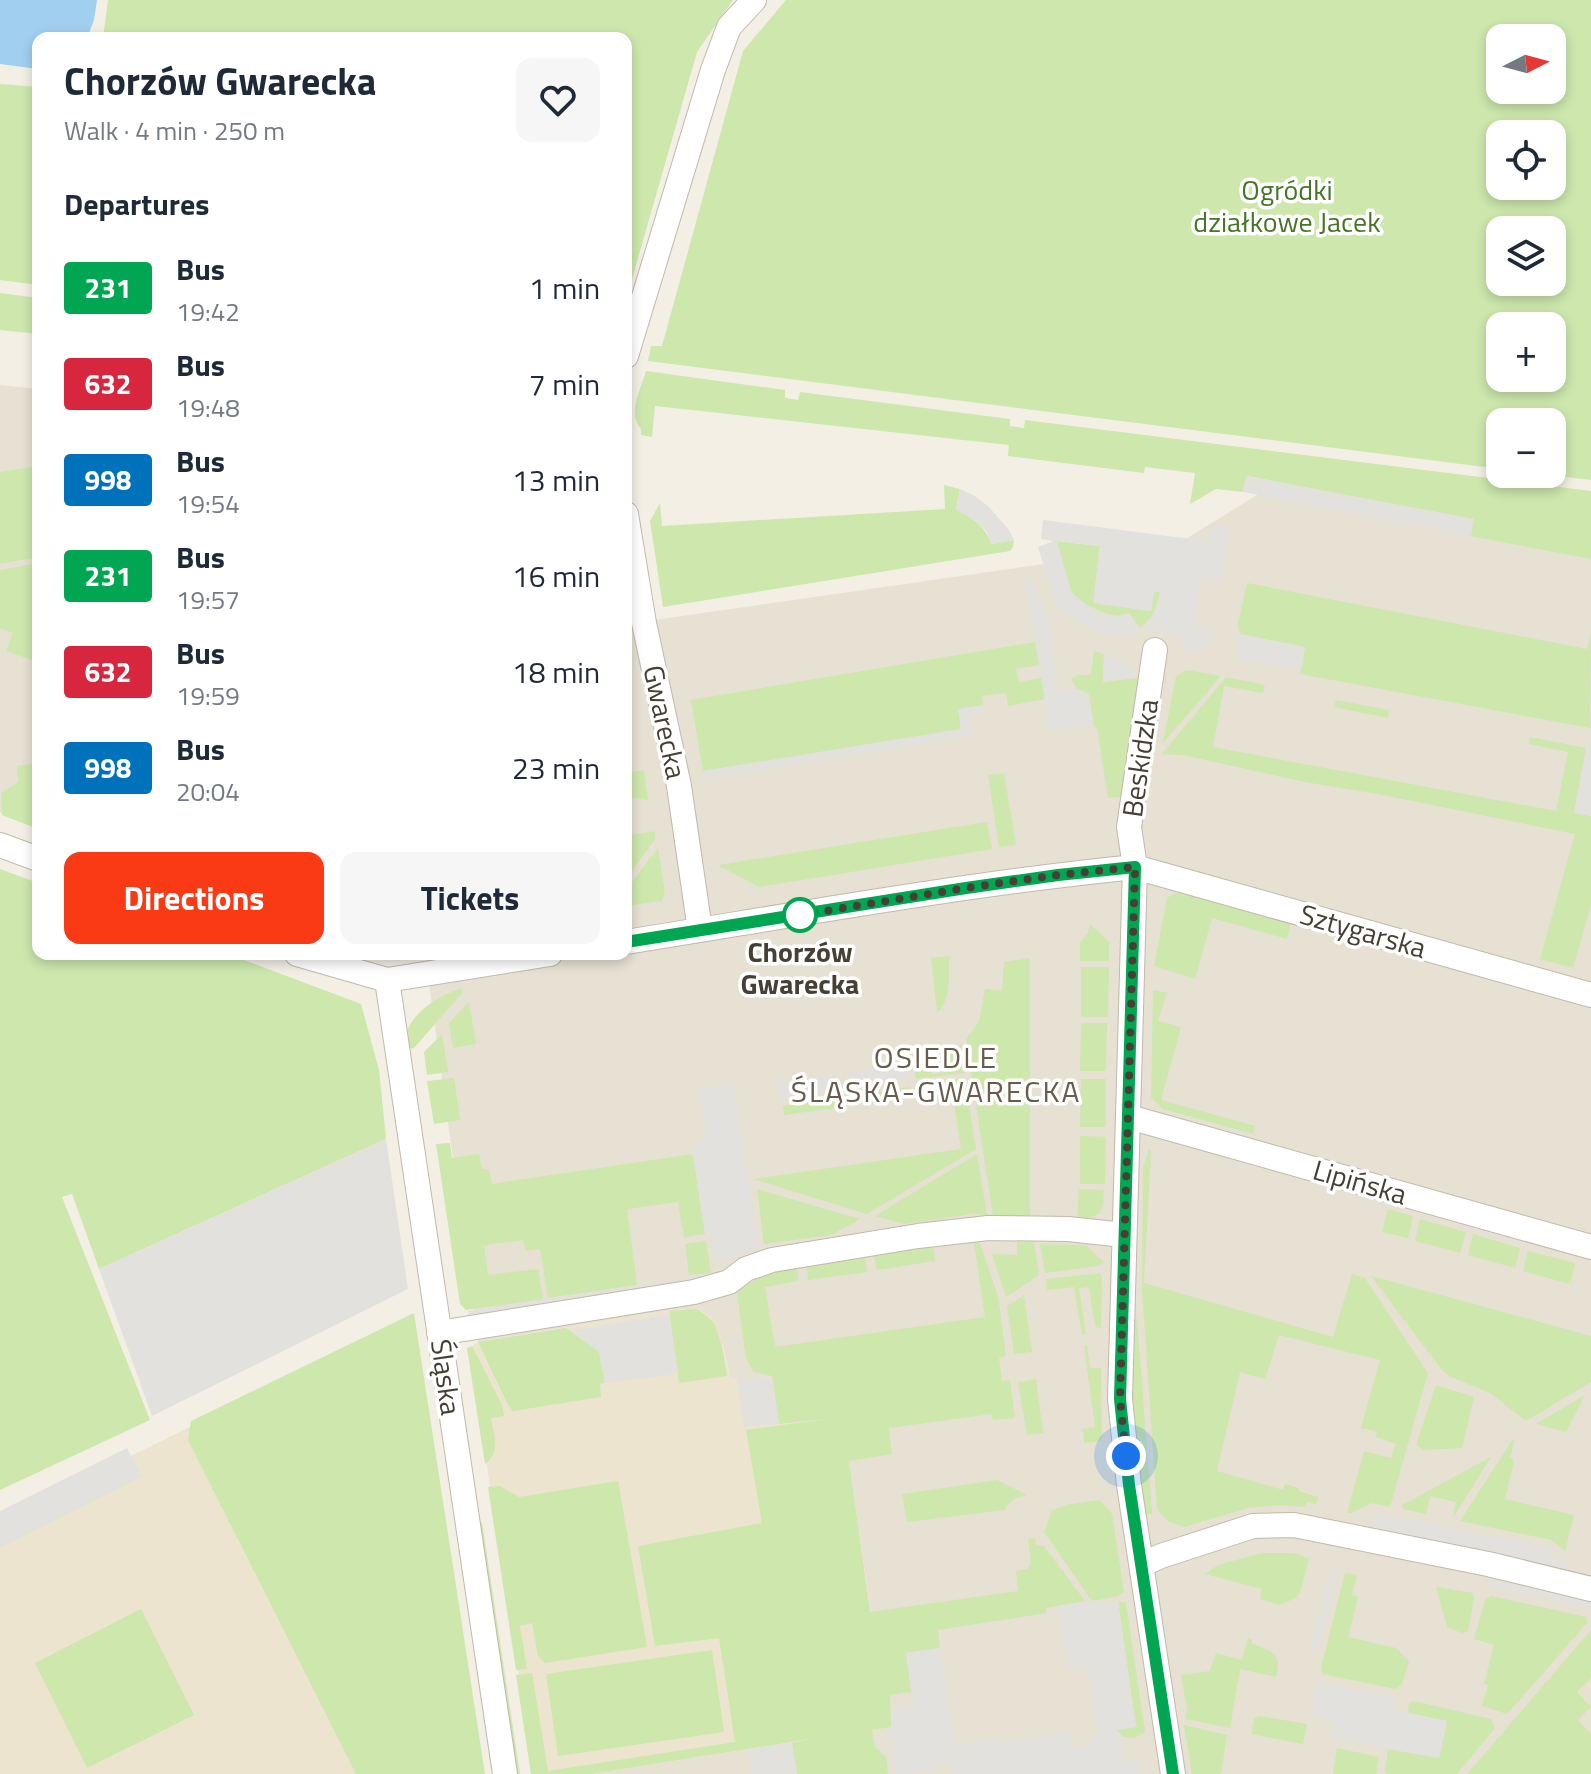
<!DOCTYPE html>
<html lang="en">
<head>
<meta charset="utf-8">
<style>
  :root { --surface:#fff; --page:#f6f6f7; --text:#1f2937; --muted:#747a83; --accent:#fa3915 }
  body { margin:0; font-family:"Titillium Web",sans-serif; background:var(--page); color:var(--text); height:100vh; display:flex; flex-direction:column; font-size:30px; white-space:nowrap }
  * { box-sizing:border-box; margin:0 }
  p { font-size:26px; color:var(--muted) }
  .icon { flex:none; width:44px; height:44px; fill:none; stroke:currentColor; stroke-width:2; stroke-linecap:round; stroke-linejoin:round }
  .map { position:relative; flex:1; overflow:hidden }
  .panel { position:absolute; left:32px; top:32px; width:600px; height:928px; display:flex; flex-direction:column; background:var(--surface); border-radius:16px; box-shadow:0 4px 12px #0003 }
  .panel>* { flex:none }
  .badge { padding:0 16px; border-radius:6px; font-size:28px; line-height:52px }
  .needle { width:52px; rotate:84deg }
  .fabs { position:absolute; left:1486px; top:24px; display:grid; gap:16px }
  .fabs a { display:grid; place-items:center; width:80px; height:80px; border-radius:16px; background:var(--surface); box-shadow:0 4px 12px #0003; font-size:40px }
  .you { position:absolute; width:40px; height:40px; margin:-20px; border:6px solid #fff; border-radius:50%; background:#1a73e8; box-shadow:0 0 0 12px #1a73e833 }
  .map>.badge { position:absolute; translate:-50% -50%; box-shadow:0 0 0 4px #fff }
  h2 { padding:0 32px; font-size:30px; line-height:72px }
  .round { display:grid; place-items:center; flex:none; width:84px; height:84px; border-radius:16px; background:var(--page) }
  .overview { display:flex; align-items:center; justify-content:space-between; height:136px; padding:0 32px }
  h1 { font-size:38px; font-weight:700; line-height:60px }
  .primary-button { display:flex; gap:16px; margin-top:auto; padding:16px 32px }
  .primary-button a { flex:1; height:92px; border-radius:16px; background:var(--accent); color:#fff; font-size:32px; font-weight:700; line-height:92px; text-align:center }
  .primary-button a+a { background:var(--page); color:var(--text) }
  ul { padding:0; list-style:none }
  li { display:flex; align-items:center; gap:24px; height:96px; padding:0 32px }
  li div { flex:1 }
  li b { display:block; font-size:30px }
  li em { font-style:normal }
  li .badge { min-width:88px; font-weight:700; text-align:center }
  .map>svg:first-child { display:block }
</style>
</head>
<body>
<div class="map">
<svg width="1591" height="1774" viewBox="0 0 1591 1774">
  <rect width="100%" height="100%" fill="#f3efe5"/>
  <path fill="#e6e1d3" d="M 0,385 L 38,389 L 38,826 L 0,812 Z
    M 1278,482 L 1591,538 L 1591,1774 L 591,1774 L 888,1727 L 842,1417 L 779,1424 L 737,1379 L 730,1377 L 723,1345 L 671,1310 L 478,1342 L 425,954 L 626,954 L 626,624 L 1176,545 Z"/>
  <path fill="#ece4cf" d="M 698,1308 L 716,1321 L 730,1377 L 737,1379 L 772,1376 L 779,1424 L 842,1417 L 888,1727 L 591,1774 L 534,1774 L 469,1349 L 478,1342 L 671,1310 Z
    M 206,1419 L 371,1774 L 0,1774 L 0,1520 Z"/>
  <path fill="#cde7ad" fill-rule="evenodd" d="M 108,0 L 733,0 L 697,52 L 626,300 L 626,38 L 103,38 Z
    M 786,0 L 1591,0 L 1591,480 L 1540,474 L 1552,474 L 1552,422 L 1500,422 L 1500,469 L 648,361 L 651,346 L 662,346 L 743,51 ZM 1552,38 L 1552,90 L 1500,90 L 1500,38 ZM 1552,134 L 1552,186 L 1500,186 L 1500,134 ZM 1552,230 L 1552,282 L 1500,282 L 1500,230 ZM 1552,326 L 1552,378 L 1500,378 L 1500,326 Z
    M 0,84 L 38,87 L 38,285 L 0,280 Z
    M 0,293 L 38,298 L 38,334 L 0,330 Z
    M 646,371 L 785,390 L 785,398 L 798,400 L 800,392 L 1010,419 L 1010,426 L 1024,428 L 1025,420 L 1591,491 L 1591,559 L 1471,536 L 1473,519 L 1247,476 L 1243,492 L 1216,489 L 1190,504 L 1195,473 L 1145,467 L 1144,473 L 1008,456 L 1009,445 L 655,406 L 652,437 L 641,435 L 641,429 C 627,413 641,389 646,371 Z
    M 38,466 L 38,557 L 0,564 L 0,472 Z
    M 944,485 L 960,489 L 956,509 C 974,519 983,524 992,544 L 1014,540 L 1013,547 L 1010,551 L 663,607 L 650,521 L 660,503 L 662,526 L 945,509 Z
    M 1056,541 L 1100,546 L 1093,603 L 1151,611 L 1153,593 L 1157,591 L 1161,594 C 1156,608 1153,619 1140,628 L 1117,616 L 1103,613 L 1087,605 L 1074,595 L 1070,588 Z
    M 38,563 L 38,662 L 6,651 L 13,633 L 0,628 L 0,570 Z
    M 1247,583 L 1587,649 L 1591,633 L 1590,728 L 1300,674 L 1305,647 L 1240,634 L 1238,624 Z
    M 1035,642 L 1039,665 L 1016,669 L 1019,682 L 1041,678 L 1045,699 L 1008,706 L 1006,693 L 982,696 L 983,705 L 958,710 L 961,729 L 703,771 L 691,700 Z
    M 1094,651 L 1104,654 L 1103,682 L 1137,678 L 1139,681 L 1122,797 L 1108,798 L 1097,727 L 1094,727 L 1089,694 L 1076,688 L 1071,679 L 1078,675 L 1091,675 Z
    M 1186,670 L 1221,676 L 1163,743 L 1176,676 Z
    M 1226,677 L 1265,685 L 1263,693 L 1224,686 L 1213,747 L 1556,811 L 1568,752 L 1529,744 L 1530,737 L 1586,748 L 1574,812 L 1591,816 L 1591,905 L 1573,968 L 1540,959 L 1575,834 L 1378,794 L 1305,782 L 1183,755 L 1162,754 Z
    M 1336,700 L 1389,710 L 1388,718 L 1334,707 Z
    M 38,763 L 38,829 L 2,815 L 1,793 L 18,782 L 17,766 Z
    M 644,770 L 648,800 L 626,797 L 626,773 Z
    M 1004,773 L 1016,845 L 999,847 L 988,775 Z
    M 987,822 L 992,849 L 759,887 L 718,865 Z
    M 655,831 L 655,839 L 629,875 L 626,858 L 626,836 Z
    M 658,848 L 665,894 L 661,901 L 626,906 L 626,890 Z
    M 0,869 L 38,883 L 38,954 L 228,954 L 361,1004 L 379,1070 L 386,1139 L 99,1269 L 72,1194 L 62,1197 L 150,1420 L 0,1490 Z
    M 1187,892 L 1291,922 L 1287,939 L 1212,918 L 1195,979 L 1154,966 L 1167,898 L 1174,894 Z
    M 1090,924 L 1109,942 L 1109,961 L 1080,961 L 1080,942 L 1088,933 Z
    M 949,956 C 948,975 952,999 937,1013 L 931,958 Z
    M 1030,958 L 1030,1217 L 993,1216 L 966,1039 L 979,1022 L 985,989 L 1002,991 L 1004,962 Z
    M 1081,967 L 1109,967 L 1108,1017 L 1081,1017 Z
    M 461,988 L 463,992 L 414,1048 L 406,1049 C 406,1047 406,1037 406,1035 C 412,1011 440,996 461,988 Z
    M 1153,990 L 1167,993 L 1158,1021 L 1181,1027 L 1161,1100 L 1255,1126 L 1253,1134 L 1163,1109 L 1151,1098 Z
    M 469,1002 L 476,1044 L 453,1048 L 449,1023 Z
    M 1081,1023 L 1107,1023 L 1106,1071 L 1080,1071 Z
    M 442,1034 L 448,1072 L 427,1075 L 424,1052 Z
    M 962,1045 L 965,1073 L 916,1079 L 914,1066 L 930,1063 L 932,1074 L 945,1072 L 943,1052 Z
    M 454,1078 L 460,1120 L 434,1124 L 427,1081 Z
    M 965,1078 L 976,1149 L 867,1214 L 753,1179 L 961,1149 L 952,1090 L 947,1090 L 945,1080 Z
    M 1081,1079 L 1106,1079 L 1106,1127 L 1080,1127 Z
    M 909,1087 L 910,1096 L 851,1105 L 850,1096 Z
    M 841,1096 L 841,1107 L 784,1115 L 783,1106 Z
    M 1080,1136 L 1106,1137 L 1105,1184 L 1080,1184 Z
    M 450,1143 L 452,1158 L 479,1154 L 482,1169 L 489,1169 L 492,1184 L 693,1154 L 705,1234 L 684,1237 L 678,1202 L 627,1209 L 637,1285 L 548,1298 L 540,1249 L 526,1251 L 523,1240 L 484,1245 L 488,1275 L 538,1269 L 543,1299 L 466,1310 L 460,1304 L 436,1144 Z
    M 1149,1149 L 1151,1151 L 1144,1283 L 1333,1337 L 1352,1274 L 1365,1278 L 1428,1373 L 1390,1507 L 1372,1503 L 1351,1513 L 1347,1513 L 1364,1451 L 1391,1458 L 1396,1444 L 1376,1437 L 1377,1432 L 1361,1428 L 1380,1360 L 1279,1335 L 1265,1379 L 1240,1372 L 1217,1471 L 1283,1490 L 1285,1484 L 1299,1488 L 1299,1491 L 1318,1497 L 1316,1504 L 1307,1502 L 1304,1507 L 1280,1505 L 1248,1508 L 1184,1527 L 1168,1521 L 1157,1510 L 1142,1290 L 1143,1168 Z
    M 977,1154 L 987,1215 L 972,1214 L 904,1224 L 875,1216 Z
    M 757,1189 L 860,1219 L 831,1235 L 764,1244 Z
    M 1079,1189 L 1104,1190 L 1103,1205 L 1099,1214 L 1087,1218 L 1077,1218 Z
    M 1388,1209 L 1413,1216 L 1408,1238 L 1382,1232 Z
    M 1420,1219 L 1466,1232 L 1460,1253 L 1415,1241 Z
    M 1473,1234 L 1520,1248 L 1515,1268 L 1468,1255 Z
    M 706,1241 L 711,1273 L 689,1275 L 685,1244 Z
    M 979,1241 L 998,1296 L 1006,1356 L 999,1358 L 1002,1381 L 1010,1380 L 1015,1418 L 993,1420 L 991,1414 L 889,1428 L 892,1454 L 849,1461 L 870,1612 L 1018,1591 L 1016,1571 L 1027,1569 L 1031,1563 L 1028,1539 L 1035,1538 L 1036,1545 L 1044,1546 L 1085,1601 L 1046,1608 L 1046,1613 L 938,1630 L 940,1648 L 906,1653 L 911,1692 L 890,1695 L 891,1727 L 872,1730 L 875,1747 L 886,1757 L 888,1774 L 797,1774 L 792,1743 L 816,1738 L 591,1774 L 531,1774 L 516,1675 L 532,1673 L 548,1771 L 735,1742 L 719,1638 L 655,1646 L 638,1546 L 762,1523 L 746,1430 L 836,1418 L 779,1424 L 772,1376 L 754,1372 L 746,1359 L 737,1292 L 767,1272 L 797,1267 L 798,1281 L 765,1287 L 775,1347 L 985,1317 L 974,1242 Z
    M 1017,1242 L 1034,1242 L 1039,1275 L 1006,1297 L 992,1254 L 1017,1255 Z
    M 1040,1244 L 1086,1245 L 1104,1262 L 1098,1266 L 1045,1273 Z
    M 933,1247 L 935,1261 L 877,1270 L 874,1256 Z
    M 1528,1251 L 1575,1263 L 1570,1284 L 1523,1271 Z
    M 865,1258 L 867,1272 L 808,1280 L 807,1267 Z
    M 1100,1273 L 1102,1277 L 1101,1329 L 1095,1326 L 1089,1287 L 1079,1288 L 1086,1334 L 1082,1335 L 1074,1287 L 1047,1290 L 1046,1279 Z
    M 1371,1276 L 1591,1336 L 1591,1382 L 1526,1421 L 1490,1393 L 1449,1376 L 1441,1369 Z
    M 1024,1295 L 1032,1352 L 1014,1354 L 1007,1306 Z
    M 697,1309 L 714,1322 L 722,1346 L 727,1376 L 679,1383 L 669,1311 Z
    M 414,1313 L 485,1774 L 356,1774 L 188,1440 L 191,1421 Z
    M 1133,1317 L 1137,1319 L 1152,1514 L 1143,1515 L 1132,1406 Z
    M 566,1328 L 599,1352 L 605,1383 L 600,1384 L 601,1397 L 513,1411 L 508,1405 L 478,1342 Z
    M 1087,1345 L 1090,1368 L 1101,1368 L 1102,1437 L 1100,1441 L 1084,1443 L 1083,1429 L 1095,1427 L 1084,1346 Z
    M 472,1346 L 502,1405 L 504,1416 L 491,1418 C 494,1435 501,1452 485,1464 L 467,1348 Z
    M 1036,1379 L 1043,1433 L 1027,1435 L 1018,1382 Z
    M 1436,1385 L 1474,1397 L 1462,1448 L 1424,1450 L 1416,1445 Z
    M 1585,1395 L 1566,1432 L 1536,1424 Z
    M 1515,1439 L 1510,1457 L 1514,1461 L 1505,1499 L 1574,1515 L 1565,1551 L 1552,1540 L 1460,1521 L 1511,1442 Z
    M 1491,1457 L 1453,1518 L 1456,1502 L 1430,1496 L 1426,1514 L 1403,1509 L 1402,1505 Z
    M 997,1480 L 1027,1495 C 1017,1498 1009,1499 1005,1510 L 907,1522 L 902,1494 Z
    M 618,1481 L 647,1647 L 545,1663 L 538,1656 L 532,1623 L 520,1626 L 527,1669 L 516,1670 L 488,1487 L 500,1486 L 519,1497 Z
    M 1099,1500 L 1112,1514 L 1124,1592 L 1116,1597 L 1092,1601 L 1044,1532 L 1052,1510 L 1071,1504 Z
    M 482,1522 L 520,1774 L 514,1774 L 477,1523 Z
    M 1262,1553 L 1294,1553 L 1309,1558 L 1300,1593 L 1295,1598 L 1280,1605 L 1260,1599 L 1262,1589 L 1205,1574 L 1218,1565 Z
    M 1345,1573 L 1357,1575 L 1352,1595 L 1358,1597 L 1348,1637 L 1396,1648 L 1409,1662 L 1402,1684 L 1396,1689 L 1323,1674 L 1321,1668 Z
    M 1436,1587 L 1473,1593 L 1474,1599 L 1468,1631 L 1462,1633 L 1447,1627 Z
    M 1491,1596 L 1586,1617 L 1587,1623 L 1509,1712 L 1504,1713 L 1482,1706 L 1488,1685 L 1484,1684 L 1494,1645 L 1474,1639 L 1485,1600 Z
    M 1118,1601 L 1126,1603 L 1145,1732 L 1134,1738 L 1123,1737 L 1117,1729 L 1136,1727 Z
    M 141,1609 L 194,1715 L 87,1768 L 35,1663 Z
    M 1591,1630 L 1591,1678 L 1577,1692 L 1591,1707 L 1578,1720 L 1591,1734 L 1591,1774 L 1467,1774 Z
    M 1248,1638 L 1252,1640 L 1252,1644 C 1270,1649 1283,1655 1276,1677 L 1240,1669 L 1230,1728 L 1185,1719 L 1187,1710 L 1181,1675 L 1210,1671 L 1216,1653 L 1242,1660 Z
    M 712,1650 L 724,1732 L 558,1756 L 546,1674 Z
    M 1413,1701 L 1491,1719 L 1495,1728 L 1457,1774 L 1387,1774 L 1385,1772 L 1388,1749 L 1439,1758 L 1447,1721 L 1408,1713 L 1409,1703 Z
    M 1259,1716 L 1307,1724 L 1303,1744 L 1251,1734 L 1254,1719 Z
    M 1184,1725 L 1227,1735 L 1221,1774 L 1192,1774 Z
    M 1337,1748 L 1379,1757 L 1376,1774 L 1333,1774 Z"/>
  <path fill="#e3e1dd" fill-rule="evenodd" d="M 1246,476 L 1474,519 L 1471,536 L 1243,492 Z
    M 960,489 L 975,496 L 989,507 L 1009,530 L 1014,540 L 992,544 L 986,531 L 976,521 L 956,509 Z
    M 1043,520 L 1207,541 L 1212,523 L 1230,527 L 1219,582 L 1200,579 L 1194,627 L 1215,631 L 1214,637 L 1210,643 L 1198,651 L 1187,649 L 1180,642 L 1176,634 L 1140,628 L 1128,634 L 1114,635 L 1095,632 L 1068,616 L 1059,609 L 1056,604 L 1038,547 L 1054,541 L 1041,539 ZM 1057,541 L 1100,546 L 1093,603 L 1151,611 L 1154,593 L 1157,591 L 1160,593 L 1155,611 L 1148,623 L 1140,628 L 1129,613 L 1117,616 L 1103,613 L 1087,605 L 1074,595 L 1070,588 Z
    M 1031,576 L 1053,635 L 1056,691 L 1076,688 L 1089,694 L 1093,724 L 1049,731 L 1040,663 L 1024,577 Z
    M 1240,634 L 1305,647 L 1301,671 L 1236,658 Z
    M 1104,654 L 1125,663 L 1137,678 L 1103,682 Z
    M 983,705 L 984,712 L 970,715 L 973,735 L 705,779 L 703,771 L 961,729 L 958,709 Z
    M 1591,724 L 1591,816 L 1574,813 Z
    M 906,1063 L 909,1079 L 847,1088 L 846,1072 Z
    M 838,1074 L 840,1090 L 780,1100 L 777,1081 Z
    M 733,1085 L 759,1249 L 714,1262 L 712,1233 L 705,1234 L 693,1154 L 706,1133 L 698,1089 Z
    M 386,1139 L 408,1289 L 152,1416 L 99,1269 Z
    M 706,1275 L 707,1283 L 469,1320 L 468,1311 Z
    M 669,1314 L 678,1374 L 605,1383 L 599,1352 L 571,1331 Z
    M 772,1377 L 779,1424 L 744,1427 L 737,1379 Z
    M 127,1448 L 142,1477 L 0,1548 L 0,1511 Z
    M 1375,1512 L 1552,1549 L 1551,1557 L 1568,1561 L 1566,1571 L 1371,1529 Z
    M 1331,1569 L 1338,1571 L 1318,1649 L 1310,1652 Z
    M 1489,1579 L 1591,1602 L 1591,1609 L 1487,1587 Z
    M 1098,1600 L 1101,1605 L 1118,1601 L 1136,1727 L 1117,1730 L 1123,1762 L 1138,1760 L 1141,1774 L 957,1774 L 945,1763 L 939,1764 L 939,1769 L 912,1774 L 896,1774 L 888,1728 L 891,1727 L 892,1709 L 914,1706 L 906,1653 L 940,1648 L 955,1746 L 1000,1739 L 1001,1743 L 1071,1732 L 1073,1751 L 1091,1744 L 1098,1731 L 1087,1667 L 1069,1670 L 1058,1606 Z
    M 1319,1681 L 1395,1698 L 1394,1710 L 1447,1721 L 1439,1758 L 1333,1739 L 1332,1725 L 1328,1720 L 1311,1715 Z
    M 792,1743 L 797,1774 L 751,1774 L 747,1750 Z"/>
  <path fill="#a1cff0" d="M 0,0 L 97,0 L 94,20 L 87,38 L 38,38 L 38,69 L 0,64 Z"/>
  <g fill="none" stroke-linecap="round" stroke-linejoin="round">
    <g stroke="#c1b9ab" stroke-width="26">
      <path id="street" d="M 626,356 L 713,70 L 729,27 L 754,0
        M 626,514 L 644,623 L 679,786 L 700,930
        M 1155,650 L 1129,827 L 1135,867 L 1120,1399 L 1129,1485 L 1173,1774
        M 0,845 L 38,859
        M 626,942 C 795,915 965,884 1135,867 L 1591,995
        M 297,954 L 387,980 L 550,954
        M 387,980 L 505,1774
        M 1129,1117 L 1591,1247
        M 439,1333 L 694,1292 L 729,1282 L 746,1269 L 772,1260 L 918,1236 L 988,1228 L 1068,1229 L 1124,1235
        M 1141,1565 L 1161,1556 L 1253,1526 L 1294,1525 L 1488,1564 L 1591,1589"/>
    </g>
    <use href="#street" stroke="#fff" stroke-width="24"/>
  </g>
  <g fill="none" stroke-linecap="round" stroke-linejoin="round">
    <g stroke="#fff" stroke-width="18">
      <path id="line" d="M 626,942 L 966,888 L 1058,875 L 1135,867 L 1120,1399 L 1129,1485 L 1173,1774"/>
    </g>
    <use href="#line" stroke="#00a651" stroke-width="12"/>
    <path stroke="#453f35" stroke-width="8" stroke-dasharray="0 14.4" d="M 800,915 L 966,888 L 1058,875 L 1135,867 L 1120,1399 L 1126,1456"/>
  </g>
  <circle fill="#fff" stroke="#00a651" stroke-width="4" cx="800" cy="915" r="16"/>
  <g text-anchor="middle" stroke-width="7" stroke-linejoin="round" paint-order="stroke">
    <g font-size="28" fill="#457628" stroke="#fff">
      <text x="1287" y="200">Ogródki<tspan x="1287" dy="32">działkowe Jacek</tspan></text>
    </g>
    <g font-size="28" fill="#453f35" stroke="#fff">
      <text transform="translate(665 722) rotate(78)" y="10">Gwarecka</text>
      <text transform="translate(1140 758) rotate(-82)" y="10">Beskidzka</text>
      <text transform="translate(1363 931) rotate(16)" y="10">Sztygarska</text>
      <text transform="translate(1360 1182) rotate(16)" y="10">Lipińska</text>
      <text transform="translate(446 1377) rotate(82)" y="10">Śląska</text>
    </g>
    <g font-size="28" font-weight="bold" fill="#453f35" stroke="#fff">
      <text x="800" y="962">Chorzów<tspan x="800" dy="32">Gwarecka</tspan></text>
    </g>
    <g font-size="30" letter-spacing="2" fill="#685d4c" stroke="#fff">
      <text x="936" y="1068">OSIEDLE<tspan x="936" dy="34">ŚLĄSKA-GWARECKA</tspan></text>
    </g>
  </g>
</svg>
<div class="fabs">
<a><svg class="needle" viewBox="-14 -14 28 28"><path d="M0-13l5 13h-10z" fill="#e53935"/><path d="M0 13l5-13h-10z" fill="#747a83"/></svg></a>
<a><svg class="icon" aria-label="locate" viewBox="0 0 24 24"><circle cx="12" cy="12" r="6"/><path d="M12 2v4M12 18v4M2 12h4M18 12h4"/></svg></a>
<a><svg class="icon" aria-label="layers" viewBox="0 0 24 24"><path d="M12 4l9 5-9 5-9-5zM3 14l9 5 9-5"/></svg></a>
<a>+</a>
<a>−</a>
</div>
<div class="you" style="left:1126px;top:1456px"></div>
<section class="panel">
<div class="overview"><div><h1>Chorzów Gwarecka</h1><p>Walk · 4 min · 250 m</p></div><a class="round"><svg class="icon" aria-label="heart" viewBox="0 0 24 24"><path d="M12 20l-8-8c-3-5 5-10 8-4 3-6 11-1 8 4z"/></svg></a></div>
<h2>Departures</h2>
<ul>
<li><span class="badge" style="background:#00a651;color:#fff">231</span><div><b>Bus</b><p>19:42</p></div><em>1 min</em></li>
<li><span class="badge" style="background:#d7263d;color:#fff">632</span><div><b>Bus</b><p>19:48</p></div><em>7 min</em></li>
<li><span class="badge" style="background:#0072bc;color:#fff">998</span><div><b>Bus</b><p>19:54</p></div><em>13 min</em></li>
<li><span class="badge" style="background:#00a651;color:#fff">231</span><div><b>Bus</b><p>19:57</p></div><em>16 min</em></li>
<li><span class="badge" style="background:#d7263d;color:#fff">632</span><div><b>Bus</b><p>19:59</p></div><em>18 min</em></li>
<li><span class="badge" style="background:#0072bc;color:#fff">998</span><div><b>Bus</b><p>20:04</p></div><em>23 min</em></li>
</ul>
<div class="primary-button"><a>Directions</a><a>Tickets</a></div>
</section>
</div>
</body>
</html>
